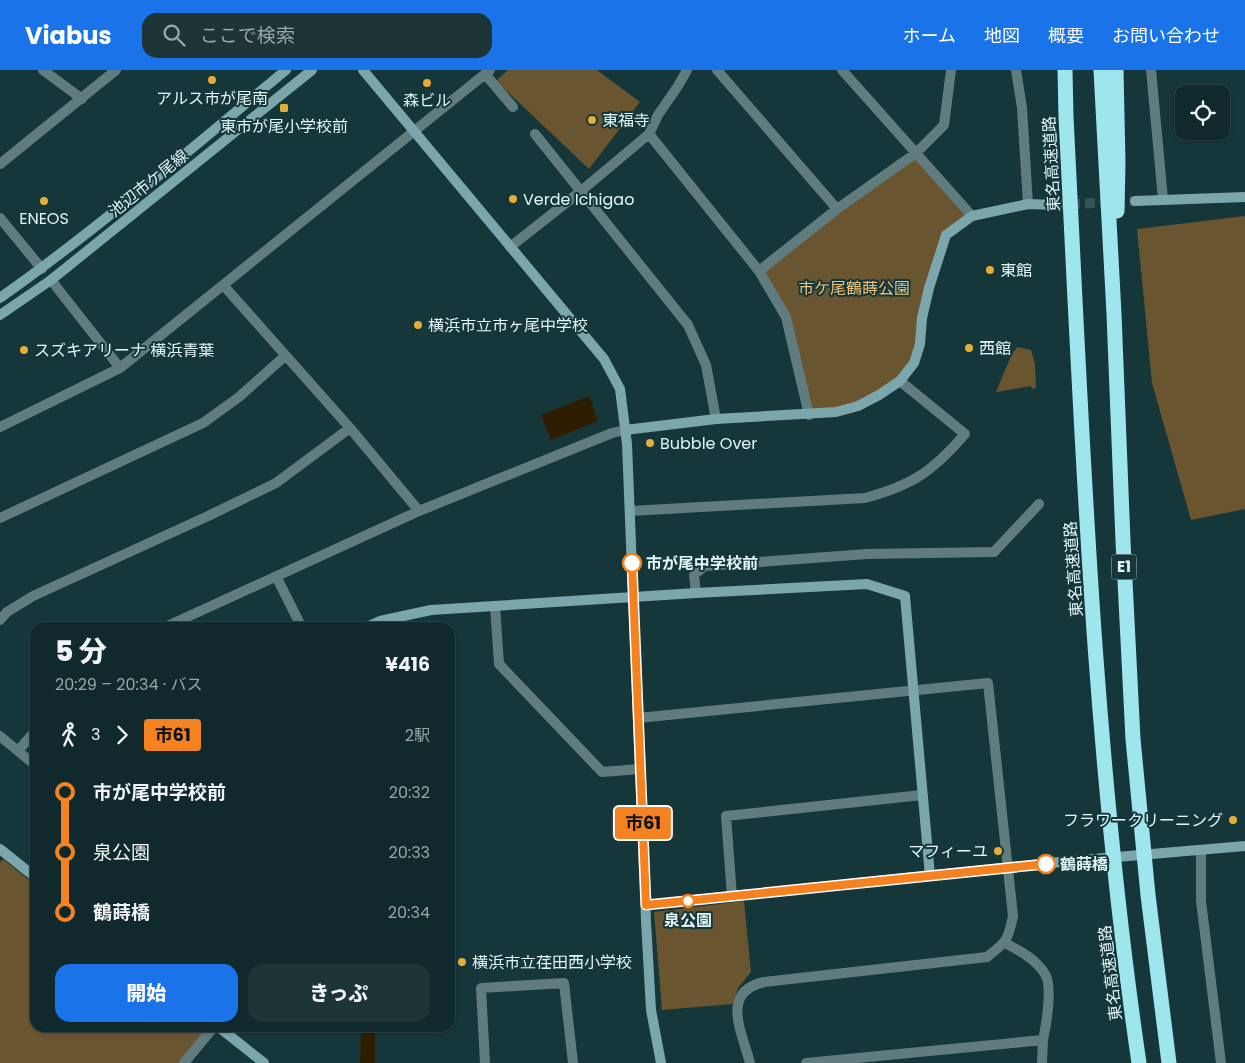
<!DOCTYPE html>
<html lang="ja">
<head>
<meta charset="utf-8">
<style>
  :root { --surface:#10292c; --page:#1e3538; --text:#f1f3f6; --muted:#9ca6a9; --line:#304548; --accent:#1a73e8 }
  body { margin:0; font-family:Poppins,"Noto Sans JP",sans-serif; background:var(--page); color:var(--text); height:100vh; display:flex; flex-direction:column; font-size:19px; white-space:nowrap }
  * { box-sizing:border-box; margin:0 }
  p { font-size:16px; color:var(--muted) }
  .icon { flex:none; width:28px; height:28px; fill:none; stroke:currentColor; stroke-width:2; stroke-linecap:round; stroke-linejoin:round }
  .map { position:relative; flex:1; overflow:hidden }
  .side { position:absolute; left:30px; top:552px; width:425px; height:410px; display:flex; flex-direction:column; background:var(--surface); border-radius:15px; box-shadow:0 1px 4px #0004,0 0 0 1px var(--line) }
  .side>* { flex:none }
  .badge { padding:0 10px; border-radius:4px; font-size:18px; line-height:32px }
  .controls { position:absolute; left:1175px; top:15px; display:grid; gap:10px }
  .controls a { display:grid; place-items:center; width:55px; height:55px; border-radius:10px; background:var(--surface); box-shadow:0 1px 4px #0004,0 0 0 1px var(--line); font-size:25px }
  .map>.badge { position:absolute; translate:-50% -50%; box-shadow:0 0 0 2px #fff }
  .legs { display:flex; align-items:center; gap:8px; height:55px; padding:0 25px; font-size:16px }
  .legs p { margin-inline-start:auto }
  .overview { display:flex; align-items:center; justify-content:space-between; height:85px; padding:0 25px }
  h1 { font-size:28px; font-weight:800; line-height:38px }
  .action { display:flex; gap:10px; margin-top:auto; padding:10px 25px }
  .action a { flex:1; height:58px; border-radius:15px; background:var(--accent); color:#fff; font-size:20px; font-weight:800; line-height:58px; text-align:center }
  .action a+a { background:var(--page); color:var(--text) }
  ul { padding:0 25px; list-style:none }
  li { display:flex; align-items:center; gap:18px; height:60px; font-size:19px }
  li i { display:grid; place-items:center; width:8px; height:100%; margin:0 6px; background:currentColor }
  li i::after { content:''; width:12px; height:12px; margin:-6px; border:4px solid; border-radius:50%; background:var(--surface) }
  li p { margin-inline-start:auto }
  li:first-child i { background:linear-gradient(#0000 50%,currentColor 0) }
  li:last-child i { background:linear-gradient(currentColor 50%,#0000 0) }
  header { display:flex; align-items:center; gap:30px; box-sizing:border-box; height:70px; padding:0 25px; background:var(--accent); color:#fff }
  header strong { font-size:24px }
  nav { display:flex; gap:28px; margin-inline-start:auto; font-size:18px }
  .search { width:350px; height:45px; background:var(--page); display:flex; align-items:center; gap:12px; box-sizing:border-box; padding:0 18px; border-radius:15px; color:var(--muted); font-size:19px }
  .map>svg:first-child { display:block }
</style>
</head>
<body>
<header>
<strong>Viabus</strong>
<div class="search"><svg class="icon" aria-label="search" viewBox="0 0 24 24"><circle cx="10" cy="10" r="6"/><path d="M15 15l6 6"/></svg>ここで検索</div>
<nav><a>ホーム</a><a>地図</a><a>概要</a><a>お問い合わせ</a></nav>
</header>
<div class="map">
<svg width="1245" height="993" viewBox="0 0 1245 993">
  <rect width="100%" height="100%" fill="#15373a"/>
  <path fill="#6a5531" d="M 508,0 L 597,0 L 640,32 L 589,99 L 496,11 Z
    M 916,83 L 972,146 L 946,165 L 914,293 L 882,325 L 809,345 L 786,247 L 759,201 Z
    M 1245,146 L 1245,439 L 1191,450 L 1152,313 L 1137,159 Z
    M 1017,277 L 1031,280 L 1035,294 L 1036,318 L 1032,319 L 1031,316 L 996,322 L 1011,286 Z
    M 3,789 L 35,815 L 35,958 L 207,958 L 179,993 L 0,993 L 0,792 Z
    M 744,831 L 751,902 L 738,918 L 733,934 L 662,940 L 654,842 Z"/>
  <path fill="#2f1d00" d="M 589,326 L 598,351 L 551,370 L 541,345 Z
    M 361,958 L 375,958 L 375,993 L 360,993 Z"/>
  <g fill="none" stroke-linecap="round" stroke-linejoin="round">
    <path stroke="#345356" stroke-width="10" stroke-dasharray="10 5" stroke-linecap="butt" d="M 1055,135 L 1135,131"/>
    <path stroke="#617c7f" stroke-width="10" d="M 43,0 L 82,29
      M 717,0 L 837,139
      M 842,0 L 972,146
      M 1016,0 L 1022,38 L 1028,134
      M 1151,0 L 1163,129
      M 485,4 L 513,37
      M 535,64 L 688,255 L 706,295 L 716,349
      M 649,64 L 759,201 L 786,247 L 809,345
      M 0,94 L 116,0
      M 0,148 L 42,199
      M 510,177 L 581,121 L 649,64 L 658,45 L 678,16 L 687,0
      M 759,201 L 837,139 L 916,83 L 944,55 L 951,0
      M 51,210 L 120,298
      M 224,216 L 350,358 L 419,441
      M 0,357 L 120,298 L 490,0
      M 630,441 L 865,428 C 913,415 933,401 965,364 L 900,311
      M 0,448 L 203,353 L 239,327 L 285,286
      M 276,506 L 302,558
      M 696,523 L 694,505 L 705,496 L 867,484 L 994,482 L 1039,434
      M 495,536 L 499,594 L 602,702 L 640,699
      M 0,550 L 7,542 L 33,526 L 206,447 L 276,413 L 350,358
      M 163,558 L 419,441 L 612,363 L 625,360
      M 638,648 L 988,613 L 1013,846 C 1008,871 1006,872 987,887 L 764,912 C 720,922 742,962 750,993
      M 0,666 L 35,695
      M 18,681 L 35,661
      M 1201,781 L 1201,831 L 1221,993
      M 732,826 L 726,746 L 922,725
      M 184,993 L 213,958
      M 485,993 L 481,918 L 564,913 L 573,993
      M 806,993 L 1043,970 C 1046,956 1053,916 1045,904 C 1036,889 1020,881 1005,873
      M 1042,993 L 1043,970"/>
    <path stroke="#7ba7ac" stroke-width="10" d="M 363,0 L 604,289 L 620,319 L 627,374 L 646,851 L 651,940 L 661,993
      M 1135,131 L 1245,127
      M 0,228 C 100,157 192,78 286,0
      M 0,245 L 51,210 L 312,0
      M 625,360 L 716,349 L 836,342 L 858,336 L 879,325 L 900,311 L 914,293 L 920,274 L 922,248 L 929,218 L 946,165 L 972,146 L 1028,134 L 1055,135
      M 364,558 L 380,551 L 431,540 L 696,523 L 867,514 L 905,526 L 930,806
      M 0,779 L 35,807
      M 646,835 L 1070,791 L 1245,776
      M 220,958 L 264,993"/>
    <path stroke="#9fe5ed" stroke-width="15" d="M 1065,0 L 1066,47 C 1082,363 1093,680 1139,993
      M 1101,0 L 1114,244 L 1123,471 L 1133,669 L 1148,825 L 1169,993
      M 1116,0 L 1118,92 L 1117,141"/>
  </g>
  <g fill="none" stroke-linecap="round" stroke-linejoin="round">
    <g stroke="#fff" stroke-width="11">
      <path id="line-1" d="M 632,493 L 646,835 L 1046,794"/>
    </g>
    <use href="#line-1" stroke="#f58220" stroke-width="8"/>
  </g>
  <g fill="#e7ac37" stroke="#15373a" stroke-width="2">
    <circle cx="212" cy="10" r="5"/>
    <circle cx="427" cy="13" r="5"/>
    <rect x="279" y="33" width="10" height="10" rx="2.5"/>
    <circle cx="592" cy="50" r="5"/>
    <circle cx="513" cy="129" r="5"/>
    <circle cx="44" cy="131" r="5"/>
    <circle cx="990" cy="200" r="5"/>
    <circle cx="418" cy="255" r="5"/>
    <circle cx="969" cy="278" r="5"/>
    <circle cx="24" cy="280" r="5"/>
    <circle cx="650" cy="373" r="5"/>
    <circle cx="1233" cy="750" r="5"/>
    <circle cx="998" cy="781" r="5"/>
    <circle cx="462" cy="892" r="5"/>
  </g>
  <g fill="#fff" stroke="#f58220" stroke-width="2.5">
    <circle cx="632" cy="493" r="9"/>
    <circle cx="1046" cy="794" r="9"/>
    <circle cx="688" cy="831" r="6"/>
  </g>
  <g text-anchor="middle" stroke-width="4" stroke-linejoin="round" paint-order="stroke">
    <rect fill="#15373a" stroke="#a4bbbe" stroke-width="1" x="1111.5" y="484.5" width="25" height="25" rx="4"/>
    <g font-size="15" font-weight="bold" fill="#e1f4f6">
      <text x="1124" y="502">E1</text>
    </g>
    <g font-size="16" fill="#e1f4f6" stroke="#15373a" text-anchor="start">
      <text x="212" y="34" text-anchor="middle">アルス市が尾南</text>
      <text x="427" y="36" text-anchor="middle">森ビル</text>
      <text x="602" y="56">東福寺</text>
      <text x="284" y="62" text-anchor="middle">東市が尾小学校前</text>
      <text x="523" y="135">Verde Ichigao</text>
      <text x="44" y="154" text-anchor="middle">ENEOS</text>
      <text x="1000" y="206">東館</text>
      <text x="428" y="261">横浜市立市ヶ尾中学校</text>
      <text x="979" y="284">西館</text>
      <text x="34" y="286">スズキアリーナ 横浜青葉</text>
      <text x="660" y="379">Bubble Over</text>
      <text x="1223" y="756" text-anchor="end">フラワークリーニング</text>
      <text x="988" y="787" text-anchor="end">マフィーユ</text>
      <text x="472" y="898">横浜市立荏田西小学校</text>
    </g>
    <g font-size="16" fill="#e1f4f6" stroke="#15373a">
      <text transform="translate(1051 94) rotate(-93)" y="6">東名高速道路</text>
      <text transform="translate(148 113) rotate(-39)" y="6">池辺市ケ尾線</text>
      <text transform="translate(1073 499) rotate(-94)" y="6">東名高速道路</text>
      <text transform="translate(1110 903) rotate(-97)" y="6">東名高速道路</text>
    </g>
    <g font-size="16" fill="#ecc27c" stroke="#15373a">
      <text x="854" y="224">市ケ尾鶴蒔公園</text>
    </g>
    <g font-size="16" font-weight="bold" fill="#e1f4f6" stroke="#15373a" text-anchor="start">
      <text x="646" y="499">市が尾中学校前</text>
      <text x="1060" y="800">鶴蒔橋</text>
      <text x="688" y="856" text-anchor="middle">泉公園</text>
    </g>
  </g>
</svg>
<div class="controls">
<a><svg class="icon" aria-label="locate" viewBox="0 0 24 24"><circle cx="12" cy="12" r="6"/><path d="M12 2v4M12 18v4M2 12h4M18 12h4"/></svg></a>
</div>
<b class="badge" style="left:643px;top:753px;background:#f58220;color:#111">市61</b>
<section class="side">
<div class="overview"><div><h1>5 分</h1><p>20:29 – 20:34 · バス</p></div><b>¥416</b></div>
<div class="legs"><svg class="icon" aria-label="walk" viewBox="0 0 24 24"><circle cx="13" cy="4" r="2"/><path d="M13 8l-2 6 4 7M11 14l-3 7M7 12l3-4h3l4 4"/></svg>3<svg class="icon" aria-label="forward" viewBox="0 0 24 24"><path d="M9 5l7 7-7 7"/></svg><b class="badge" style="background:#f58220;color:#111">市61</b><p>2駅</p></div>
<ul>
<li><i style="color:#f58220"></i><b>市が尾中学校前</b><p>20:32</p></li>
<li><i style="color:#f58220"></i><span>泉公園</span><p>20:33</p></li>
<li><i style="color:#f58220"></i><b>鶴蒔橋</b><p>20:34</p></li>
</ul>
<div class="action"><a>開始</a><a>きっぷ</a></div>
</section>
</div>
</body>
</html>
